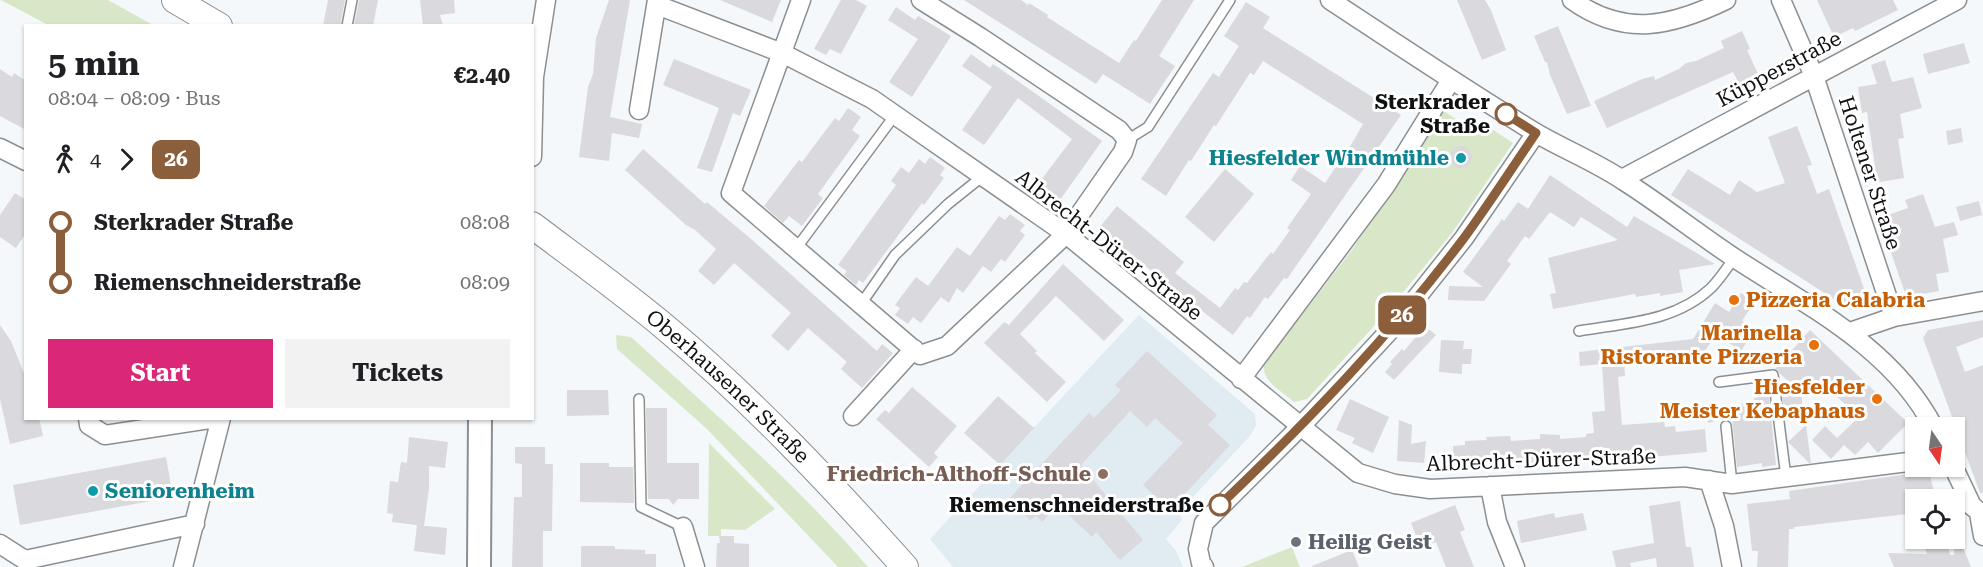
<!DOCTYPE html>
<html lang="en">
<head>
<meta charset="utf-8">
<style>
  :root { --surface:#fff; --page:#f2f2f2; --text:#202124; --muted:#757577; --accent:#db2777 }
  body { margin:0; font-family:"Roboto Serif",serif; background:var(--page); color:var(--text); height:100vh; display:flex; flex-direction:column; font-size:22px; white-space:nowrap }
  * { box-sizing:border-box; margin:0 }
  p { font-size:20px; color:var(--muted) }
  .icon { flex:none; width:33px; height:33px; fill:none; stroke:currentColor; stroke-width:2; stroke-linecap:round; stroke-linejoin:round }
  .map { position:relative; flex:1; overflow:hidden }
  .sheet { position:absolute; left:24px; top:24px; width:510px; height:396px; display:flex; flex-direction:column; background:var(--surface); border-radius:0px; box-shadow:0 2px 4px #0004 }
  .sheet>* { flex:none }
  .badge { padding:0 12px; border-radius:9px; font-size:21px; line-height:39px }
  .needle { width:39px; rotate:167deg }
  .buttons { position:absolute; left:1905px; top:417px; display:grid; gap:12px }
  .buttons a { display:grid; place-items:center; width:60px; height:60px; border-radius:0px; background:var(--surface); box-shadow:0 2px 4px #0004; font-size:30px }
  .map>.badge { position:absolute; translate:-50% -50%; box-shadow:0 0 0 3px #fff }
  .legs { display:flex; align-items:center; gap:9px; height:66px; padding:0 24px; font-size:20px }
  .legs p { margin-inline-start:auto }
  .headline { display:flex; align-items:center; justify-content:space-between; height:102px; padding:0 24px }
  h1 { font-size:33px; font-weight:700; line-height:45px }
  .button { display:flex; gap:12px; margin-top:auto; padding:12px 24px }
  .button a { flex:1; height:69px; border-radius:0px; background:var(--accent); color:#fff; font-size:24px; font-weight:700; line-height:69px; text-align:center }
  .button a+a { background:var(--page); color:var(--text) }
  ul { padding:0 24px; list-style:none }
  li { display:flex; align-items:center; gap:21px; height:60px; font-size:22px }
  li i { display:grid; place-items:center; width:9px; height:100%; margin:0 8px; background:currentColor }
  li i::after { content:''; width:15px; height:15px; margin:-8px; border:4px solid; border-radius:50%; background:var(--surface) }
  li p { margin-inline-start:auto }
  li:first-child i { background:linear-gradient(#0000 50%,currentColor 0) }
  li:last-child i { background:linear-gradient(currentColor 50%,#0000 0) }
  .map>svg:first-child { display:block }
</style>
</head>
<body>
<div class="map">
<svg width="1983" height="567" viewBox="0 0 1983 567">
  <rect width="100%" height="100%" fill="#f4f8fb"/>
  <path fill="#e0ebf2" d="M 1139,315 L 1255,414 L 1256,425 L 1250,436 L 1179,512 L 1182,520 L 1166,539 L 1176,551 L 1183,567 L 953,567 L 930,539 Z"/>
  <path fill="#d8e7c8" d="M 1,0 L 108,0 L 153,25 L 48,25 Z
    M 1444,111 L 1466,126 L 1472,116 L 1513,143 L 1452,233 L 1387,312 L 1307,399 L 1294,402 C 1283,392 1261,381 1264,364 L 1352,250 L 1390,192 L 1397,184 Z
    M 616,335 L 631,337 C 712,411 796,484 868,567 L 838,567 L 707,429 L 617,349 Z
    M 709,443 L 775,509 L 745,530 L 721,529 L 721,536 L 708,536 Z
    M 1292,547 L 1300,567 L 1242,567 Z"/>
  <path fill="#d9d9de" d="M 328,0 L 345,0 L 340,26 L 323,26 Z
    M 359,0 L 378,0 L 373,26 L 354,26 Z
    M 420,0 L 454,0 L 455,13 L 440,15 L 443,26 L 423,26 Z
    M 609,0 L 630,0 L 610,117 L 642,124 L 639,138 L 612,133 L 609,161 L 579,157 L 588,87 L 593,74 L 596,38 Z
    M 720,0 L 781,0 L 772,22 Z
    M 841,0 L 856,0 L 867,6 L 841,54 L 830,49 L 826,55 L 814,49 Z
    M 964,0 L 1021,0 L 1028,5 L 1029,3 L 1048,15 L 1047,17 L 1119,63 L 1134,40 L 1136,41 L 1162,0 L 1194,0 L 1159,56 L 1175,66 L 1150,104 L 1103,74 L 1096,84 Z
    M 1457,0 L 1485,0 L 1491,10 L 1506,50 L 1482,60 Z
    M 1817,0 L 1893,0 L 1898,10 L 1855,31 L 1853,28 L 1834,37 Z
    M 1246,2 L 1270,17 L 1263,28 L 1401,115 L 1287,279 L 1284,278 L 1268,299 L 1265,297 L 1250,318 L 1247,316 L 1233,335 L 1171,287 L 1099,228 L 1117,206 L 1184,262 L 1175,273 L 1220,308 L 1235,288 L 1238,290 L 1244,282 L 1247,283 L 1271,252 L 1273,254 L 1290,230 L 1287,228 L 1311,194 L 1291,180 L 1300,166 L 1325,183 L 1354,140 L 1363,124 L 1263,61 L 1254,75 L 1250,73 L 1216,126 L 1214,125 L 1191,161 L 1189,160 L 1166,196 L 1141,179 L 1213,73 L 1219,77 L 1239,46 L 1224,36 Z
    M 896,7 L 915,20 L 918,16 L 951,36 L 912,97 L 889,82 L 918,39 L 888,20 Z
    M 1558,26 L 1591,106 L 1567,114 L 1550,75 L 1547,62 L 1545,62 L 1534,36 Z
    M 1742,31 L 1750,49 L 1747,50 L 1759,76 L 1740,85 L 1733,72 L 1607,128 L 1594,101 L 1642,79 L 1654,76 L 1655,80 L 1679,69 L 1686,63 L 1696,61 L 1724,48 L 1721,41 Z
    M 1964,43 L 1970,63 L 1928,74 L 1923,54 Z
    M 971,54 L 990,68 L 993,64 L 1012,77 L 1102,141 L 1060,200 L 1038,184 L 1072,139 L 1018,98 L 984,145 L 962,130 L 992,87 L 962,66 Z
    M 674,59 L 751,90 L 740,116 L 733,113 L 712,172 L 697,168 L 719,108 L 663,85 Z
    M 1885,60 L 1892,82 L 1913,77 L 1922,108 L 1900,114 L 1904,138 L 1898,139 L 1904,178 L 1874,183 L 1871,167 L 1875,166 L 1867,112 L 1862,113 L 1858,87 L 1877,84 L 1871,65 Z
    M 0,69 L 12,77 L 14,73 L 26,81 L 26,130 L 0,116 Z
    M 848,108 L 861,117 L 852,130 L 860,136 L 818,194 L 823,198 L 802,226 L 789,216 L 783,223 L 764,206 L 799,160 L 802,162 L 835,118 L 839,121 Z
    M 1797,126 L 1812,165 L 1807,166 L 1817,194 L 1829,189 L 1867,297 L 1851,310 L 1671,195 L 1688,169 L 1730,195 L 1739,180 L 1757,192 L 1785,183 L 1768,137 Z
    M 1961,128 L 1963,142 L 1948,145 L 1946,131 Z
    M1450 157a11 11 0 1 1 22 0a11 11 0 1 1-22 0Z
    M 643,149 L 705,204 L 707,202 L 751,239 L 877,351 L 882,344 L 893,353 L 862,388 L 841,369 L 847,362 L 808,328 L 788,351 L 771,336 L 791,313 L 734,263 L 714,285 L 698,271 L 716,249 L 695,230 L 686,225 L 625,170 Z
    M 930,157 L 945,168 L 940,175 L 944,178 L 924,205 L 922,203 L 863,283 L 859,280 L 856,285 L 844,275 L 847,271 L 838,265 L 896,185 L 891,181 L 901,167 L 909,173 L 919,159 L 925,164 Z
    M 1225,169 L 1254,194 L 1214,242 L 1185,217 Z
    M 1550,175 L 1627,227 L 1634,216 L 1715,264 L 1679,270 L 1683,292 L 1660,296 L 1660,293 L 1636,297 L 1635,294 L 1553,309 L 1550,294 L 1556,293 L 1548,258 L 1618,240 L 1581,217 L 1574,227 L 1550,212 L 1529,239 L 1525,236 L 1507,261 L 1511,264 L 1484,301 L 1448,300 L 1449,286 L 1483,287 L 1463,272 L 1502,219 L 1504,221 L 1518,202 L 1528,209 Z
    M 15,193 L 26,200 L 26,233 L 16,248 L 0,237 L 0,215 Z
    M 1923,194 L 1935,227 L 1954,222 L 1958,235 L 1943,239 L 1949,272 L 1936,274 L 1939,291 L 1912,296 L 1905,293 L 1880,221 L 1889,218 L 1888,215 L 1908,208 L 1905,200 Z
    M 1979,201 L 1982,215 L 1960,221 L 1956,207 Z
    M 1010,214 L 1025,225 L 1020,231 L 1025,235 L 1005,262 L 1001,259 L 991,272 L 983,266 L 963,293 L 957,288 L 949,303 L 941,297 L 921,323 L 913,317 L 908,324 L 895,315 L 900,308 L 895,305 L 916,277 L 928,286 L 957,247 L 970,256 L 999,216 L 1005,220 Z
    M 1063,264 L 1124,320 L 1104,341 L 1056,296 L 1020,334 L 1037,351 L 1035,353 L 1066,382 L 1047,402 L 984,343 L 1004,322 L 1009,325 Z
    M 1741,293 L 1755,301 L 1742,321 L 1755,329 L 1741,351 L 1716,334 L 1703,354 L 1624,361 L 1625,376 L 1618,377 L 1622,425 L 1664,422 L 1665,427 L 1675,426 L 1676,432 L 1705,429 L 1707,452 L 1618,460 L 1512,466 L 1511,459 L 1482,461 L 1482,467 L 1454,468 L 1453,446 L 1465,445 L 1465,441 L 1487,440 L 1486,437 L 1510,436 L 1511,441 L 1540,439 L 1540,434 L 1560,435 L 1560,439 L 1586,437 L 1586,434 L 1594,433 L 1592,412 L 1605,411 L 1602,364 L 1580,366 L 1579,352 L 1693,339 L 1715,303 L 1729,312 Z
    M 1983,320 L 1983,337 L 1956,347 L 1965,372 L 1983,365 L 1983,493 L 1980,493 L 1923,338 L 1928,330 Z
    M 0,325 L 11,341 L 26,378 L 26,418 L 39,418 L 43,436 L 10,444 L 0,399 Z
    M 1425,326 L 1436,335 L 1394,380 L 1385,372 L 1392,364 L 1390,362 L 1402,349 L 1404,351 Z
    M 1810,330 L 1908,423 L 1878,453 L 1868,442 L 1855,455 L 1844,445 L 1831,459 L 1812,440 L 1825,426 L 1837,438 L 1859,417 L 1823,384 L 1816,390 L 1800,392 L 1775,369 Z
    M 1441,340 L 1464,341 L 1463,349 L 1472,349 L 1471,364 L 1462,364 L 1462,374 L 1439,372 Z
    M 1147,351 L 1217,415 L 1208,425 L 1230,445 L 1170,510 L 1143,485 L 1183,443 L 1155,418 L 1147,427 L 1130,411 L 1081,465 L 1143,540 L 1120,560 L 1096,532 L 1092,537 L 1058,505 L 1042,522 L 1036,516 L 1030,520 L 1008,500 L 1089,413 L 1094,418 L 1121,390 L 1115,385 Z
    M 912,387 L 957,426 L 934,453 L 938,457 L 929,467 L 876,419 L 885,410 L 889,413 Z
    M 567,390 L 608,390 L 609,415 L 567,416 Z
    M 1801,392 L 1803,410 L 1785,413 L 1782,394 Z
    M 998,396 L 1034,428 L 1000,465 L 964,433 Z
    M 1769,396 L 1776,465 L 1762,467 L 1762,463 L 1737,467 L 1732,420 L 1725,419 L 1708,423 L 1706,406 L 1719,405 L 1719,407 L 1754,403 L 1754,398 Z
    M 1350,399 L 1389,417 L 1373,453 L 1352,443 L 1355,438 L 1336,430 Z
    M 646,408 L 667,408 L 667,463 L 699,463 L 699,499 L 678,499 L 673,505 L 669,499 L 648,499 Z
    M 1399,420 L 1412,425 L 1411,444 L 1426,441 L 1424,463 L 1397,461 Z
    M 1806,425 L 1811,463 L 1809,463 L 1788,442 Z
    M 409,437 L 448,442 L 445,468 L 429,466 L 429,488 L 424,526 L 392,522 L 393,514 L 387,513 L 390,481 L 398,482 L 401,462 L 407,463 Z
    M 515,447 L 545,447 L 545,464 L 553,464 L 552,531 L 543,531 L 543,567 L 512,567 L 514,497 L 522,497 L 522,464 L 515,463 Z
    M 166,457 L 173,497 L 20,525 L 13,485 Z
    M 633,460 L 634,503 L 580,502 L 580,463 L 609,463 L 609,467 L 633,467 Z
    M 1929,471 L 1936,500 L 1916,500 L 1916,513 L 1794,527 L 1794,529 L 1789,529 L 1788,567 L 1757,567 L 1758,551 L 1752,551 L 1747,504 L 1790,499 L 1789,491 Z
    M 1680,501 L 1686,547 L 1691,547 L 1694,567 L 1657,567 L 1656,558 L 1630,563 L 1631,567 L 1616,567 L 1612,551 L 1654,543 L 1649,506 Z
    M 1455,505 L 1465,530 L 1460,532 L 1474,567 L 1446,567 L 1436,542 L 1421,548 L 1411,523 Z
    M 1554,513 L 1555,518 L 1583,513 L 1587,530 L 1521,543 L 1517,521 Z
    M 417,525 L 447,528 L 445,555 L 414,551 Z
    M 1955,527 L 1971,567 L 1894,567 L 1888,553 L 1927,554 L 1921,538 L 1946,538 L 1950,555 L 1954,555 Z
    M 719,536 L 734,536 L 734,543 L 749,544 L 749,567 L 716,567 L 717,543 L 720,543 Z
    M 581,546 L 615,546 L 615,549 L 645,550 L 645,554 L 656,554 L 656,567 L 581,567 Z
    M 1352,550 L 1359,567 L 1312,567 L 1312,566 Z"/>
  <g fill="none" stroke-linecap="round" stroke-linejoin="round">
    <g stroke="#8c8f92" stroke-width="12">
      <path id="service" d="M 347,26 L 352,0
        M 1127,140 L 1148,127 L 1230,0
        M 795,250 L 895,115
        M 861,304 L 895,255 L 948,204 L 983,176
        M 1579,331 C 1625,323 1675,322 1711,288 C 1720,279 1727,268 1734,258
        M 1719,382 L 1773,375 L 1786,477
        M 639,399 L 641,507 L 683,527
        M 1726,426 L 1732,484"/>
    </g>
    <g stroke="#8c8f92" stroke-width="21">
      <path id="minor" d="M 801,0 L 731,193 L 920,355 L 947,346 L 1066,234 L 1123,152 L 1127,140 L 1119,130 L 980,37 L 921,0
        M 1330,0 C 1398,45 1466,90 1536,133 C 1565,150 1596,162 1624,181 C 1662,205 1698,234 1736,259 C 1808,306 1893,348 1934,428
        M 1572,0 C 1625,38 1672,26 1726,0
        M 1781,0 L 1814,76 L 1894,317 L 1850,332
        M 657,5 L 782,53 L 872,99 L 1066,234 L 1358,473 L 1395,484 L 1430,489 L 1685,477 L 1732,484 L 1916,461
        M 639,110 L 657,0
        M 0,148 L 26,161
        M 532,157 L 534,77 L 546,0
        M 1622,179 L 1957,0
        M 1894,317 L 1983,301
        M 1241,379 L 1386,185 L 1451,80
        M 853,416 L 914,349
        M 88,418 L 89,425 L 105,435 L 216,418
        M 1953,466 L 1972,506 L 1983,515
        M 1709,480 L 1724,526 L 1732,567
        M 1490,486 L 1497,522 L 1515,567
        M 1979,513 L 1983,536
        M 683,527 L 695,567
        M 0,544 L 25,560 L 195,524
        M 183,567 L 221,418
        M 1204,567 L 1201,563 L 1198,549 L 1204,523 L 1300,427 L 1394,326 L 1464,238 L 1536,133"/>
    </g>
    <g stroke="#8c8f92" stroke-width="26">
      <path id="tertiary" d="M 479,567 L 480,418"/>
    </g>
    <g stroke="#8c8f92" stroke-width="28">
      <g id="secondary">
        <path d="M 175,0 L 219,26"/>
        <path id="s1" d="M 532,225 C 577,259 623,292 666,328 C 752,400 831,484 905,567"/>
      </g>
    </g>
    <use href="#service" stroke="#fff" stroke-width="9"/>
    <use href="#minor" stroke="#fff" stroke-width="18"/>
    <use href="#tertiary" stroke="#fff" stroke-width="22"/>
    <use href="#secondary" stroke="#fff" stroke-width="26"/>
  </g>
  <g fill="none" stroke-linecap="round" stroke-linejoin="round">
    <g stroke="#fff" stroke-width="14">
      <path id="line-1" d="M 1220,505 C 1307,422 1391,335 1464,238 C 1489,204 1512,168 1536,133 L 1506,114"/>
    </g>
    <use href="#line-1" stroke="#8b5e3c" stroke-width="9"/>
  </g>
  <g fill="#fff" stroke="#8b5e3c" stroke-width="3">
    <circle cx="1506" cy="114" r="10"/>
    <circle cx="1220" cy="505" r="10"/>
  </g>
  <g fill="#0f9aa8" stroke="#fff" stroke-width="2">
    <circle cx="1461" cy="158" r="6"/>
    <circle cx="93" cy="491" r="6"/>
  </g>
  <g fill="#e8710a" stroke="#fff" stroke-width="2">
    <circle cx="1734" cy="300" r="6"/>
    <circle cx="1814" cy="345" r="6"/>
    <circle cx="1877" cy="399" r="6"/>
  </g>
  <circle fill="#8d6e63" stroke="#fff" stroke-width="2" cx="1103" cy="474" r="6"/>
  <circle fill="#6b7280" stroke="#fff" stroke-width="2" cx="1296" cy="542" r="6"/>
  <g text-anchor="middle" stroke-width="6" stroke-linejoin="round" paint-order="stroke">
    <g font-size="21" fill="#101112" stroke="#fff">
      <text transform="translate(1779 69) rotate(-28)" y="7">Küpperstraße</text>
      <text transform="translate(1870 173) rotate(72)" y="7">Holtener Straße</text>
      <text transform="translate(1109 245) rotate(38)" y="7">Albrecht-Dürer-Straße</text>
      <text dy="7" stroke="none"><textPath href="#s1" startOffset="254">Oberhausener Straße</textPath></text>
      <text transform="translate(1541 460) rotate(-2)" y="7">Albrecht-Dürer-Straße</text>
    </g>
    <g font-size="21" font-weight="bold" fill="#101112" stroke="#fff" text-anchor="end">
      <text x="1490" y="109">Sterkrader<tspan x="1490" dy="24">Straße</tspan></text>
      <text x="1204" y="512">Riemenschneiderstraße</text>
    </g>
    <g font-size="21" font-weight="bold" fill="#0d838f" stroke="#fff" text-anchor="end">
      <text x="1449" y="165">Hiesfelder Windmühle</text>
      <text x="105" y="498" text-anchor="start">Seniorenheim</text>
    </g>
    <g font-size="21" font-weight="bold" fill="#c56008" stroke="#fff" text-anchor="end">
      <text x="1746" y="307" text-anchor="start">Pizzeria Calabria</text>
      <text x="1802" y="340">Marinella<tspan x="1802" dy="24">Ristorante Pizzeria</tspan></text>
      <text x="1865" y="394">Hiesfelder<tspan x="1865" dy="24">Meister Kebaphaus</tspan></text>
    </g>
    <g font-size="21" font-weight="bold" fill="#785e54" stroke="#fff" text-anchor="end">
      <text x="1091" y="481">Friedrich-Althoff-Schule</text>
    </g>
    <g font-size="21" font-weight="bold" fill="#5b616d" stroke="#fff" text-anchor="start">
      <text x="1308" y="549">Heilig Geist</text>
    </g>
  </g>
</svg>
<div class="buttons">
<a><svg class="needle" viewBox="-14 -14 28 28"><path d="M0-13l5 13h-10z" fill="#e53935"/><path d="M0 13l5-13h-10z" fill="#757577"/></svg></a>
<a><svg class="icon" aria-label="locate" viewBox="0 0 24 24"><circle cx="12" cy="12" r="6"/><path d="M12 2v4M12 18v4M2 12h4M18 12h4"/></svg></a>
</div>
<b class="badge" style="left:1402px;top:315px;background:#8b5e3c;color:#fff">26</b>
<section class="sheet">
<div class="headline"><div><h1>5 min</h1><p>08:04 – 08:09 · Bus</p></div><b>€2.40</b></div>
<div class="legs"><svg class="icon" aria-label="walk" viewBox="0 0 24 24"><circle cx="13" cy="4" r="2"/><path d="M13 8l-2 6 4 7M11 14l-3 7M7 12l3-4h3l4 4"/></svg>4<svg class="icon" aria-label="forward" viewBox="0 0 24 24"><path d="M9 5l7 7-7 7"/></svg><b class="badge" style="background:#8b5e3c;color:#fff">26</b></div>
<ul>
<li><i style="color:#8b5e3c"></i><b>Sterkrader Straße</b><p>08:08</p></li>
<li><i style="color:#8b5e3c"></i><b>Riemenschneiderstraße</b><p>08:09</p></li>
</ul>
<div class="button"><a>Start</a><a>Tickets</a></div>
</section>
</div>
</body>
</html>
